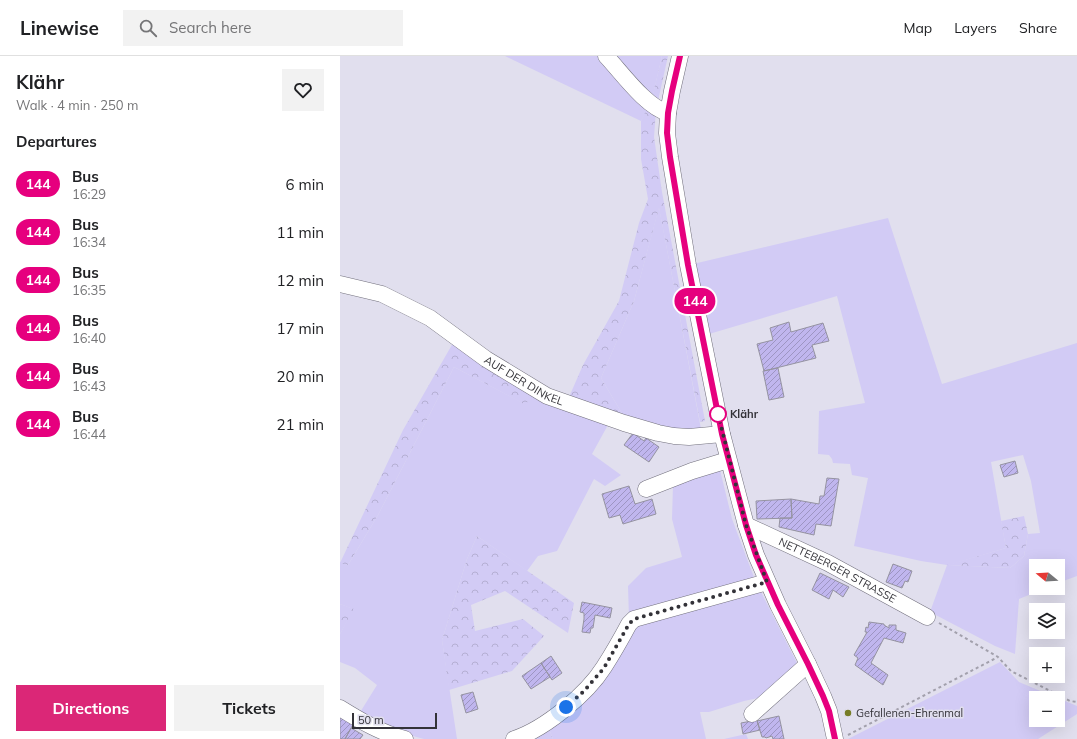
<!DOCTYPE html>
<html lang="en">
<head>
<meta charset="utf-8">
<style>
  :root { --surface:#fff; --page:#f2f2f2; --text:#202124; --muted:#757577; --line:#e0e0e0; --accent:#db2777 }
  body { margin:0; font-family:Mulish,sans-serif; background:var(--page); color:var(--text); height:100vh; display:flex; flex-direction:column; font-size:15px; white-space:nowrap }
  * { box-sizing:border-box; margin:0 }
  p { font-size:13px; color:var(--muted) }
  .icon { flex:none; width:22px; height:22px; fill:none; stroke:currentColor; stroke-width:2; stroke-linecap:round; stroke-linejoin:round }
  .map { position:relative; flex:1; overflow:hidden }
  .details { display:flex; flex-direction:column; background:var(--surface); width:340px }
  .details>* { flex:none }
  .badge { padding:0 8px; border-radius:13px; font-size:14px; line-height:26px }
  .needle { width:26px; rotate:288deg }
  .fabs { position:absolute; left:689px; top:503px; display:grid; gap:8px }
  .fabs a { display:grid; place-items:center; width:36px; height:36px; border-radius:0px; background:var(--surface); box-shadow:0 4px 16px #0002; font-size:20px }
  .scale { position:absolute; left:12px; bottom:10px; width:85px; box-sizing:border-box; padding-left:4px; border:2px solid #333238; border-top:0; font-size:11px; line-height:14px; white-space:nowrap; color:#333238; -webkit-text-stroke:3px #e1dfee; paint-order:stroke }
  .you { position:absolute; width:20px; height:20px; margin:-10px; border:3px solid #fff; border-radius:50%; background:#1a73e8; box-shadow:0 0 0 6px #1a73e833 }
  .map>.badge { position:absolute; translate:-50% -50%; box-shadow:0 0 0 2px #fff }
  h2 { padding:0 16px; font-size:15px; line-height:36px }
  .round { display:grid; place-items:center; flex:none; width:42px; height:42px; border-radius:0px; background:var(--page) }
  .head { display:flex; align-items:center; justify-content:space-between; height:68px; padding:0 16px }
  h1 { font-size:19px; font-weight:700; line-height:30px }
  .button { display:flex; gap:8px; margin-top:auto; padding:8px 16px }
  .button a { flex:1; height:46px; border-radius:0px; background:var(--accent); color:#fff; font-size:16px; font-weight:700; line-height:46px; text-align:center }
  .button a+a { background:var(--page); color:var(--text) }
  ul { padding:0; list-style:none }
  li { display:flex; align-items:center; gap:12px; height:48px; padding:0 16px }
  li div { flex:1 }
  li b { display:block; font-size:15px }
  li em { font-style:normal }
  li .badge { min-width:44px; font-weight:700; text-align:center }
  header { display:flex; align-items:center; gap:24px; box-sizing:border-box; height:56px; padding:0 20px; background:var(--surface); border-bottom:1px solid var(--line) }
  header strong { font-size:19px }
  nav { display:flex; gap:22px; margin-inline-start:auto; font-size:14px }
  .search { width:280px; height:36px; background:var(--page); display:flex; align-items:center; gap:10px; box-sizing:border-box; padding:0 14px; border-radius:0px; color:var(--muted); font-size:15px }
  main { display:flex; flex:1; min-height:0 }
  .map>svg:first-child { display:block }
</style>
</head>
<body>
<header>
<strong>Linewise</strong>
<div class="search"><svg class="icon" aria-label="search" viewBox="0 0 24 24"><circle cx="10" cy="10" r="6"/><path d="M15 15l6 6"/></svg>Search here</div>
<nav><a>Map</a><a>Layers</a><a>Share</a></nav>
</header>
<main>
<section class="details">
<div class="head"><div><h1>Klähr</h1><p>Walk · 4 min · 250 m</p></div><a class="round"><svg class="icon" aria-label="heart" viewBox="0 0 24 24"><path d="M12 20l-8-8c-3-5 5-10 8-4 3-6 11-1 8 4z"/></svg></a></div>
<h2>Departures</h2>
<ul>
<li><span class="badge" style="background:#e6007e;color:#fff">144</span><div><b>Bus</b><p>16:29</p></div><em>6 min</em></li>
<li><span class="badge" style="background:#e6007e;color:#fff">144</span><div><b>Bus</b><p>16:34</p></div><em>11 min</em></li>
<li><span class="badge" style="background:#e6007e;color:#fff">144</span><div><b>Bus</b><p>16:35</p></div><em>12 min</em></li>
<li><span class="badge" style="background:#e6007e;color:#fff">144</span><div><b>Bus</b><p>16:40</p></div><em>17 min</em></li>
<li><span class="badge" style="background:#e6007e;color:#fff">144</span><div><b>Bus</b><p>16:43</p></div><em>20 min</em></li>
<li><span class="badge" style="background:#e6007e;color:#fff">144</span><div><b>Bus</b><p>16:44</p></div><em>21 min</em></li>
</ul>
<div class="button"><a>Directions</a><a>Tickets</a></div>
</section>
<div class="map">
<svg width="737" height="683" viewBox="0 0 737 683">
  <defs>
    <pattern id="forest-crowns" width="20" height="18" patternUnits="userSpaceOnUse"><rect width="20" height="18" fill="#d2cbf5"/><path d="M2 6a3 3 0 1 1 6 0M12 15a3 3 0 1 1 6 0" fill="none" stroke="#b5afd3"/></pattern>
    <pattern id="building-hatch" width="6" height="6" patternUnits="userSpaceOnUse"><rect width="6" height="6" fill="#c0b6ee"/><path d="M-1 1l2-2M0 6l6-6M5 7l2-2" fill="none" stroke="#9d95c2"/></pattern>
  </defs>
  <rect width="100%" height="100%" fill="#e1dfee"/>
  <path fill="#d2cbf5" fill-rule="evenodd" d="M 165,0 L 261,0 L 308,53 L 301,65 Z
    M 275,0 L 322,0 L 312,43 Z
    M 319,151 L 361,373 L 337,375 L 283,359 L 261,322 L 294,245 Z
    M 548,162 L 602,328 L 737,287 L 737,520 L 718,527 L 718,510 L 696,510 L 696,532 L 706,532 L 679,543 L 675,598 L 655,590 L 590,556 L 607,509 L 581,505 L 514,490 L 528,422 L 512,419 L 510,408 L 493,407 L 492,403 L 489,399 L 478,398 L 479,355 L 525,347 L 497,240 L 369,278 L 353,208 ZM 683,399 L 691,425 L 700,477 L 688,478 L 684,500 L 670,512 L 609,509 L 666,492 L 651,406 Z
    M 114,311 L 185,348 L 191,338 L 269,367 L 252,398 L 281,419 L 265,430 L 254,423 L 217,495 L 198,500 L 187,515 L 137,480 L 127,503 L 102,584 L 117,683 L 84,683 L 51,674 L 19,658 L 37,629 L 15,612 L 0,606 L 0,578 L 13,553 L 0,548 L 0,506 L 8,509 L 38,459 Z
    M 379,410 L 392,463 L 415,524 L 289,562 L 288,530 L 306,512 L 342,501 L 332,463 L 333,429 Z
    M 420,534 L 459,611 L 428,640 L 404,645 L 369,656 L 360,656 L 366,683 L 213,683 L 209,673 L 293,570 Z
    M 660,606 L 679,626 L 717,642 L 696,642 L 696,664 L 718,664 L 718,642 L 737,650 L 737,658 L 698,683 L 508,683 Z
    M 406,678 L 408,683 L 384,683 Z"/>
  <path fill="url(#forest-crowns)" d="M 322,0 L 328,0 L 316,54 L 314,81 L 322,136 L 365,365 L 360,366 L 319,152 L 294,245 L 261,322 L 283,359 L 226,348 L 243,309 L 279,245 L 299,167 L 308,143 L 301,103 L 301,65 L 312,42 Z
    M 113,287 L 191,338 L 186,349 L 114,311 L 38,459 L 8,509 L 0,507 L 63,374 Z
    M 684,460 L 688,478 L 684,500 L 670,512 L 607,509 L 666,492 L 661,465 Z
    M 137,480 L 234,547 L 228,577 L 165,535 L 131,549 L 135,575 L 183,563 L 204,580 L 172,615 L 109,634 L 102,584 L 127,503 Z
    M 0,548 L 14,553 L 0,578 Z
    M 209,673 L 213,683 L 181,683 Z"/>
  <path fill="url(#building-hatch)" stroke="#9593a1" d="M 449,266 L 451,276 L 483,267 L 489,285 L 472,289 L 476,302 L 424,315 L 417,288 L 433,284 L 430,272 Z
    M 438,312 L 444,341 L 429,344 L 423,315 Z
    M 293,377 L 304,385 L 306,382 L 319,391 L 309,406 L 284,389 Z
    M 675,405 L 678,417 L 664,421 L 660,409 Z
    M 487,422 L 499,423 L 491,470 L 476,468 L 474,479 L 439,471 L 440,462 L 452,462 L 451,443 L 479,448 L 480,440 L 484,440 Z
    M 289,430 L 295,448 L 312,443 L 316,458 L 283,468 L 280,459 L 269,462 L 262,438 Z
    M 451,443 L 452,462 L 417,463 L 416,445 Z
    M 553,508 L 572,515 L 568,526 L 565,525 L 562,532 L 546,526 Z
    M 480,517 L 509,531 L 503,541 L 493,534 L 489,543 L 472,534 Z
    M 242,546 L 272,552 L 270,562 L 255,559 L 253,572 L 251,572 L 250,577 L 242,576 L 244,563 L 244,557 L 240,556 Z
    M 529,566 L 544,568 L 544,569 L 549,572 L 549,569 L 556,569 L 556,574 L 566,577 L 563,587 L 544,582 L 531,607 L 548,619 L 543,629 L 515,609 L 518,602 L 514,599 L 526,578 L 527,576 L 525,576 L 526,571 L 528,572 Z
    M 211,600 L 222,617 L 212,624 L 201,607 Z
    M 201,607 L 210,621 L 191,633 L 182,620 Z
    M 133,636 L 138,653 L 126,657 L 121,639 Z
    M 0,657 L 15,665 L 5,683 L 0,683 Z
    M 439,660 L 444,683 L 433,683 L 432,680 L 426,682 L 425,681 L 422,681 L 417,665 Z
    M 417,664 L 420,674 L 403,678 L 401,667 Z
    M 11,672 L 23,679 L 20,683 L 5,683 Z"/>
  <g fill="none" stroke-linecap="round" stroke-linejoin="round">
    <g stroke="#72707d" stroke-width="17">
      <g id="minor">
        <path d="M 266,0 C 282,17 306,51 328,57"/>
        <path d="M 340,0 L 332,35 L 328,57 L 327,77 L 330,101 L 348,209 L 382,378 L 406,469 L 416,499 L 438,549 L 468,608 L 483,640 L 489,655 L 495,683"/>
        <path id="s1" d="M 0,228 L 42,238 L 90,262 L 146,303 L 207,340 L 284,367 L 318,377 L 334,380 L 349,381 L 382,378"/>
        <path d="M 306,433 L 352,415 L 388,404"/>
        <path id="s2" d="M 406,469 L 488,507 L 587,561"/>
        <path d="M 0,652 C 21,665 41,677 65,683"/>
        <path d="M 412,658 L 468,608"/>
        <path d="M 174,683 C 205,673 247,638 264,611 C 273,597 281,583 289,568 L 294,563 L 427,526"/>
      </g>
    </g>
    <path stroke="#a2a0ac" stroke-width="2" stroke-dasharray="3 3" stroke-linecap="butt" d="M 599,567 L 658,601 L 671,615 L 730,645 L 737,646
      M 508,679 L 658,601"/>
    <use href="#minor" stroke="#fff" stroke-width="16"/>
  </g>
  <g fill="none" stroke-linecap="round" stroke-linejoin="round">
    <g stroke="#fff" stroke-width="9">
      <path id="line" d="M 340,0 L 332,35 L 328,57 L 327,77 L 330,101 L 348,209 L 382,378 L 406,469 L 416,499 L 438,549 L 468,608 L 483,640 L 489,655 L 495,683"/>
    </g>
    <use href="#line" stroke="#e6007e" stroke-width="6"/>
    <path stroke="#333238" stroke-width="4" stroke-dasharray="0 7.2" d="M 226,651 L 244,635 L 264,612 L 289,568 L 294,563 L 427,526 L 406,469 L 378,358"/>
  </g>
  <circle fill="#fff" stroke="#e6007e" stroke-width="2" cx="378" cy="358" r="8"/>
  <circle fill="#777d27" stroke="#e1dfee" stroke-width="1.5" cx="508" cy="657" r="4"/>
  <g text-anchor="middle" stroke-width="3" stroke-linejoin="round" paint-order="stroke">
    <g font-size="11" fill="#333238" stroke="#e1dfee">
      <text dy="4" stroke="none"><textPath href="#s1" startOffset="210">AUF DER DINKEL</textPath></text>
      <text dy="4" stroke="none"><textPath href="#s2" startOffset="102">NETTEBERGER STRASSE</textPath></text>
    </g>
    <g font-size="11" font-weight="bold" fill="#333238" stroke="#e1dfee" text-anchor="start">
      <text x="390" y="362">Klähr</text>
    </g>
    <g font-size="11" fill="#333238" stroke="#e1dfee" text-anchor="start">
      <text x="516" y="661">Gefallenen-Ehrenmal</text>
    </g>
  </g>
</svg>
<div class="fabs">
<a><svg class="needle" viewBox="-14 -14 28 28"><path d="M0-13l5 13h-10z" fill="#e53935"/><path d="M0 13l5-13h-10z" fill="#757577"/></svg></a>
<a><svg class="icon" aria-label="layers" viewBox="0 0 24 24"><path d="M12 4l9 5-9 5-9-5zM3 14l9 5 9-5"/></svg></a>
<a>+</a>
<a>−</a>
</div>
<div class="scale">50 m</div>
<div class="you" style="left:226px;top:651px"></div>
<b class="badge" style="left:355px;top:245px;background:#e6007e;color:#fff">144</b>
</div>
</main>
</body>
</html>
